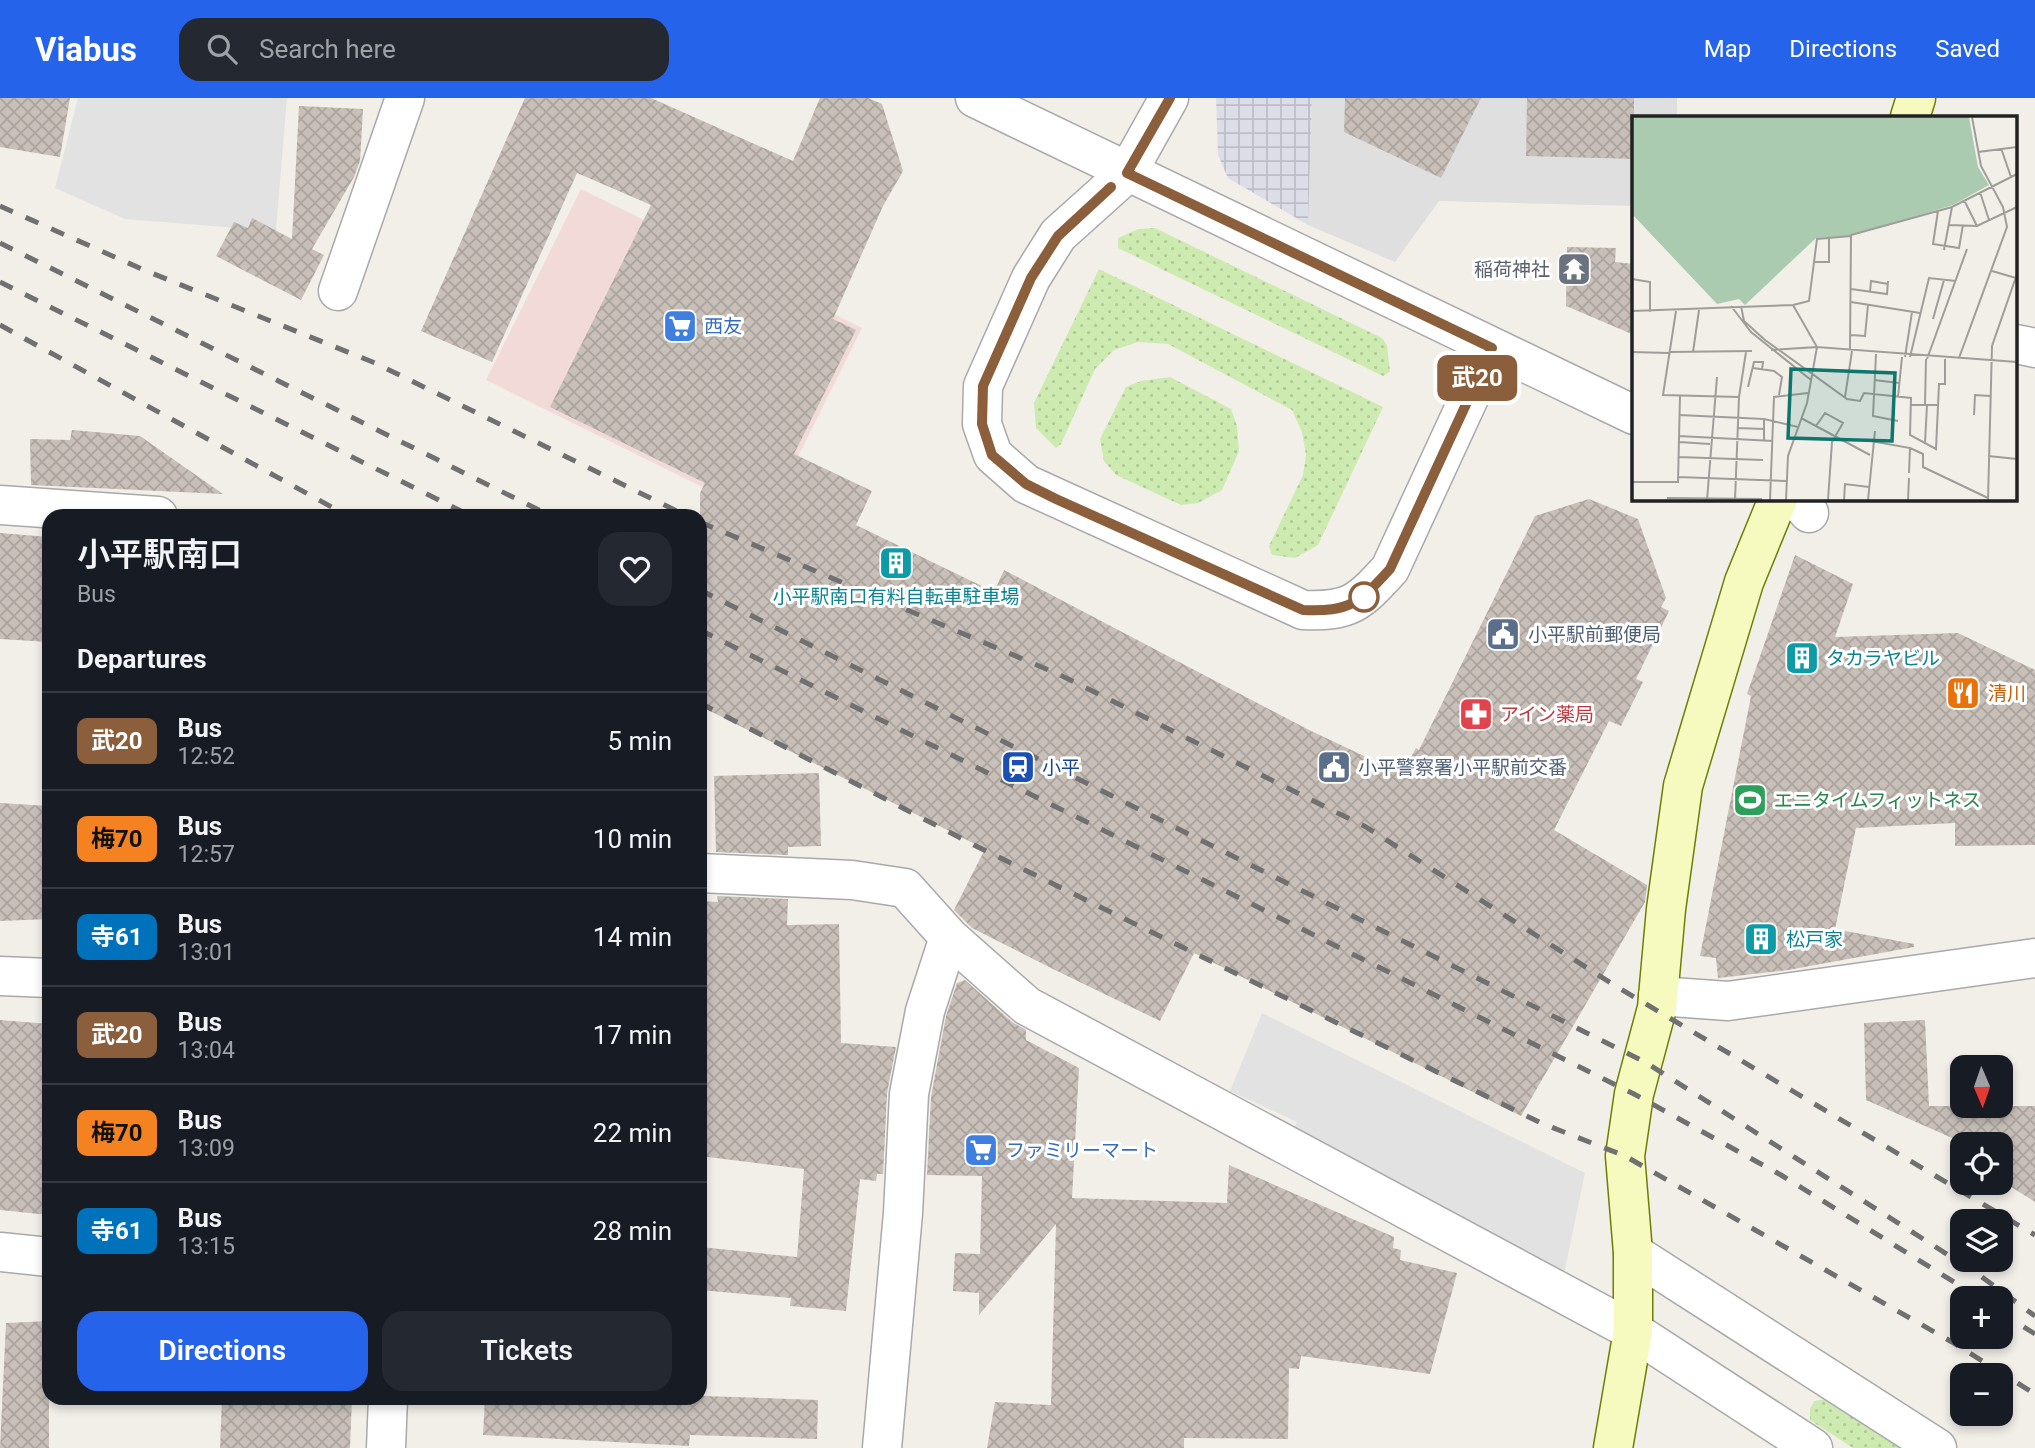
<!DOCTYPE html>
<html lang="en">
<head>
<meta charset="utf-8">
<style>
  :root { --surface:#171b24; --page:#242831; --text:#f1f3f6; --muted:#9ea1a6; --line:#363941; --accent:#2563eb }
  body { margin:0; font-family:Roboto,"Noto Sans JP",sans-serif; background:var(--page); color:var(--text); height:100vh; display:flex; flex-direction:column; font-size:26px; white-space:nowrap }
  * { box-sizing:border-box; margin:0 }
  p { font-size:23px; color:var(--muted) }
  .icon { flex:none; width:38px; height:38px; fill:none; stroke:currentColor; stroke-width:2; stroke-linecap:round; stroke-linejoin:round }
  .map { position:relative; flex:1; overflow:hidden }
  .side { position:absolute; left:42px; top:411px; width:665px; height:896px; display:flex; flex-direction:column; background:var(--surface); border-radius:21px; box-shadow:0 4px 10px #0003 }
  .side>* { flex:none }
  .badge { padding:0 14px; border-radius:10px; font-size:24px; line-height:46px }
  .needle { width:46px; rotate:178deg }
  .controls { position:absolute; left:1950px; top:957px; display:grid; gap:14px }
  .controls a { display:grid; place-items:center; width:63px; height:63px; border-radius:14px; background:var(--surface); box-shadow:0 4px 10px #0003; font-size:35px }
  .map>.badge { position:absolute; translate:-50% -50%; box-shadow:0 0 0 4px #fff }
  h2 { padding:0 35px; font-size:26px; line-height:63px }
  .round { display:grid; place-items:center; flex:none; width:74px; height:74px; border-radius:21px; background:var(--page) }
  .headline { display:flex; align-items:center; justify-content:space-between; height:119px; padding:0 35px }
  h1 { font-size:33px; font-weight:600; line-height:52px }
  .button { display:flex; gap:14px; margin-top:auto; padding:14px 35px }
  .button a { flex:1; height:80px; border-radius:21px; background:var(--accent); color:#fff; font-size:28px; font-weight:600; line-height:80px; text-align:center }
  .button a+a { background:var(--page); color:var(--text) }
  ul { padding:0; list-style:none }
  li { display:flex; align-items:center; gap:21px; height:98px; padding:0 35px; border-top:2px solid var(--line) }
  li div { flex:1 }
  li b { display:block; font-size:26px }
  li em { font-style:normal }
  li .badge { min-width:77px; font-weight:700; text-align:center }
  header { display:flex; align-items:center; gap:42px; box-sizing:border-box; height:98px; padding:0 35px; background:var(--accent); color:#fff }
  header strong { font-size:33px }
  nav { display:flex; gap:38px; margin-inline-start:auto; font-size:24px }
  .search { width:490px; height:63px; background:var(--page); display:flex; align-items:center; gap:18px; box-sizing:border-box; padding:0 24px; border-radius:21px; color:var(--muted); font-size:26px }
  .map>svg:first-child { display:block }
</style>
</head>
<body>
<header>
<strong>Viabus</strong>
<div class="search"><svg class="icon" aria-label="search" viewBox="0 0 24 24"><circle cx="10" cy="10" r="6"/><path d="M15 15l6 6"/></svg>Search here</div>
<nav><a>Map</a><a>Directions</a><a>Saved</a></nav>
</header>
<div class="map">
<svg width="2035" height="1350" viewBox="0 0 2035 1350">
  <defs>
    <pattern id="grass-dots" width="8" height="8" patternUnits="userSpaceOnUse" patternTransform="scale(1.75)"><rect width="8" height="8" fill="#cdebb0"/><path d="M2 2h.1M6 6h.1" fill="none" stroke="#b0c997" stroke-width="1.8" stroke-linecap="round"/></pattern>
    <pattern id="plaza-grid" width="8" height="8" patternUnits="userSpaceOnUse" patternTransform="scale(1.75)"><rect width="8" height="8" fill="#dddde8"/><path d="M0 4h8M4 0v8" fill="none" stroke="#bdbdc7"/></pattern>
    <pattern id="building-cross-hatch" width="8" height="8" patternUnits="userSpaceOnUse" patternTransform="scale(1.75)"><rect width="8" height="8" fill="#c7bfb8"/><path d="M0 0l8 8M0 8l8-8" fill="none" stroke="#aba49e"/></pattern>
  </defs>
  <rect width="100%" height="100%" fill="#f2efe9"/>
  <path fill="#e0dfdf" d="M 1312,0 L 1677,0 L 1677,19 L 1634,19 L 1634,108 L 1439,103 L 1395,164 L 1308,127 Z"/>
  <path fill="#f2dad9" d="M 581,91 L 862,230 L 767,421 L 486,282 Z"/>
  <path fill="url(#grass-dots)" d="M 1155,130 L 1382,240 L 1387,247 L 1390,274 L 1383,278 L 1118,150 L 1118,140 L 1138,131 Z
    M 1099,171 L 1383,309 L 1318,447 L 1295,460 L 1272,457 L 1269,448 L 1303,377 L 1306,357 L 1302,334 L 1292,312 L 1168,246 L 1138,244 L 1114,252 L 1095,271 L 1061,346 L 1056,350 L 1036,330 L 1034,305 Z
    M 1170,279 L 1231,311 L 1237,328 L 1239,353 L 1222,392 L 1198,405 L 1181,407 L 1116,377 L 1104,363 L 1100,341 L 1126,289 L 1141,283 Z
    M 1827,1301 L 1901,1350 L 1853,1350 L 1810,1322 L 1810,1311 L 1814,1303 Z"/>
  <path fill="#e2e2e2" d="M 78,0 L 287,0 L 276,133 L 125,121 L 55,90 Z
    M 1262,915 L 1585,1075 L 1564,1176 L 1292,1034 L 1297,1024 L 1230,993 Z"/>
  <path fill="url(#plaza-grid)" d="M 1216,0 L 1312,0 L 1308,127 L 1228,80 L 1218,57 Z"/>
  <path fill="url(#building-cross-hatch)" d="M 0,0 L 70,0 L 60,59 L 0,49 Z
    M 525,0 L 651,0 L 793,63 L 820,0 L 868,0 L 882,6 L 903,73 L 883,108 L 833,221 L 856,232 L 794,356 L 872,393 L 856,427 L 994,494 L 1004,472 L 1307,631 L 1402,676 L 1416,650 L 1419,652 L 1535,418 L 1589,401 L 1638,421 L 1666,500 L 1661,509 L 1669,513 L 1636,581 L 1643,584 L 1621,628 L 1609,623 L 1554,732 L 1647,787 L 1645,804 L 1521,1018 L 1194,855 L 1160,923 L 1055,872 L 972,830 L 954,812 L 985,751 L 700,608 L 700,395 L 705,385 L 550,309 L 651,107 L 577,75 L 492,264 L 421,233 Z
    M 1345,0 L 1481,0 L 1441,80 L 1344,34 Z
    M 1527,0 L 1634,0 L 1634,61 L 1526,58 Z
    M 299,8 L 363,11 L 360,63 L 354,79 L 312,151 L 324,157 L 301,202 L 216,158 L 234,124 L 248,130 L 252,120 L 292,141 Z
    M 1567,149 L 1616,150 L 1615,164 L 1634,166 L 1634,237 L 1566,208 Z
    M 72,332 L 140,338 L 223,396 L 31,387 L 30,341 L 70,342 Z
    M 0,435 L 49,439 L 49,544 L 0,541 Z
    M 1795,457 L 1853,486 L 1835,539 L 1958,535 L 2035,572 L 2035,747 L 1955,748 L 1955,725 L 1856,730 L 1835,831 L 1914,846 L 1914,849 L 1788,872 L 1718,880 L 1716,860 L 1700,858 L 1751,598 L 1747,596 Z
    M 819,675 L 821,748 L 788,749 L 788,757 L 716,754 L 714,678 Z
    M 0,705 L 49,708 L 49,821 L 0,823 Z
    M 717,798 L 788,801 L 787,827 L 839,826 L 841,945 L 896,949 L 887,995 L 883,1076 L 877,1076 L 876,1083 L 860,1081 L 846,1213 L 790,1208 L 791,1200 L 700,1192 L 700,1149 L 797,1159 L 804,1071 L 700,1058 L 700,803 L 718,804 Z
    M 965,882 L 1012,924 L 1026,932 L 1026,942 L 1079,970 L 1072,1100 L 1227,1105 L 1229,1067 L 1394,1139 L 1393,1150 L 1401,1152 L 1400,1162 L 1457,1175 L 1430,1276 L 1301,1258 L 1299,1271 L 1289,1270 L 1288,1341 L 1184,1340 L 1184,1350 L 987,1350 L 995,1304 L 1051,1307 L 1056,1126 L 979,1217 L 979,1195 L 953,1193 L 955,1155 L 980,1156 L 982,1078 L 927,1077 L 931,999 L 946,918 L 957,885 Z
    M 0,922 L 49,926 L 49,989 L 42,1066 L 49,1066 L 49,1117 L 0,1112 Z
    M 1925,922 L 1929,1008 L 2035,1008 L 2035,1104 L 2000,1082 L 2000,1046 L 1962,1046 L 1962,1058 L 1953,1053 L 1959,1043 L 1866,1002 L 1864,925 Z
    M 49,1223 L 49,1350 L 0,1350 L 6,1225 Z
    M 703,1298 L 818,1302 L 817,1341 L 690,1337 L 689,1348 L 483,1337 L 485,1300 L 566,1304 L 566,1300 Z
    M 222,1300 L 352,1300 L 350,1350 L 220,1350 Z"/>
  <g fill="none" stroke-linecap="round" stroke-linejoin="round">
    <g stroke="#a9a9a9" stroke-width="41">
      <path id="minor" d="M 338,193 L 405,0
        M 2016,246 L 2035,250
        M 1796,401 L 1809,415
        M 0,407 L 158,418
        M 700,775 L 852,782 L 905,790 L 949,839 L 1027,908 L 1633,1233
        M 0,878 L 49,880
        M 1658,898 L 1728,903 L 2035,860
        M 0,1154 L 49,1159
        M 386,1350 L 388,1300
        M 882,1350 L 903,1115 L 909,996 L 925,913 L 949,839"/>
    </g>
    <g stroke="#a9a9a9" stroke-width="41">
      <path id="tertiary" d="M 975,0 L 1634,317
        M 1169,0 L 1127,75 L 1058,137 L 1031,180 L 983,288 L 982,326 L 993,357 L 1026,386 L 1303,512 C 1350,514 1359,505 1390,471 L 1492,250
        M 1633,1155 L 1937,1350
        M 1633,1233 L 1813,1350"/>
    </g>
    <g stroke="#707d05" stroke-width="41">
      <path id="secondary" d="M 1910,19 L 1916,0
        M 1613,1350 L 1633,1233 L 1633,1155 L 1625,1058 L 1634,996 L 1657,910 L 1666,811 L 1683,688 L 1744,484 L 1778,401"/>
    </g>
    <use href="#minor" stroke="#fff" stroke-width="38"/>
    <use href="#tertiary" stroke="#fff" stroke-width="38"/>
    <use href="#secondary" stroke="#f7fabf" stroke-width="38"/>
    <path stroke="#707070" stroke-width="5" stroke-dasharray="14 14" stroke-linecap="butt" d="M 0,108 L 144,172 L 375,265 L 687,418
      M 0,145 L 551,418
      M 0,184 L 471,418
      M 0,227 L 348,418
      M 700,424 L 1058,576 L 1366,729 L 1614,887 L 2035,1137
      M 700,492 L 1645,964 L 1975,1174 L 2035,1218
      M 700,532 L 1634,996 L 1781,1077 L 1980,1200
      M 700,605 L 978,749 L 1541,1025 L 1625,1058 L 1952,1244 L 2035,1296
      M 2000,1214 L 2035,1236"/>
  </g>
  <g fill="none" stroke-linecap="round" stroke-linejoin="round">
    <g stroke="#fff" stroke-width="16">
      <path id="line" d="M 1111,89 L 1058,138 L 1031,180 L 983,288 L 982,326 L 992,357 L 1026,386 L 1056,401 L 1303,512 C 1350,514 1359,505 1390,471 L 1492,250 L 1127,75 L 1170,0"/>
    </g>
    <use href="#line" stroke="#8b5e3c" stroke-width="10"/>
  </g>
  <defs>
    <g id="temple-square" transform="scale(1.75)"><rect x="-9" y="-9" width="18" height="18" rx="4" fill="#6b7280" stroke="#fff"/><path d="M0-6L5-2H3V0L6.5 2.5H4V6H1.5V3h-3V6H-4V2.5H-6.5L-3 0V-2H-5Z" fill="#fff"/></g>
    <g id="supermarket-square" transform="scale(1.75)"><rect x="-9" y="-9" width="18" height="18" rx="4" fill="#3f7fe0" stroke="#fff"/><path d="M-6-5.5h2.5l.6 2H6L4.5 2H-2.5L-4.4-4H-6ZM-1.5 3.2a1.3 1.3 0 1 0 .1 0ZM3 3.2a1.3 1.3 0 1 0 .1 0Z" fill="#fff"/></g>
    <g id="building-square" transform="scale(1.75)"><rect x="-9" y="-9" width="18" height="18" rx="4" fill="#0f9aa8" stroke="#fff"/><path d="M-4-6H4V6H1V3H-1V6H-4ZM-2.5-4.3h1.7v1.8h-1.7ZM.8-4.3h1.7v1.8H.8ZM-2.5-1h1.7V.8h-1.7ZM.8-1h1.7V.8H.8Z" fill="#fff"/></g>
    <g id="civic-square" transform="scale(1.75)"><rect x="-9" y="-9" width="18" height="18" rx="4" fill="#5c6f8a" stroke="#fff"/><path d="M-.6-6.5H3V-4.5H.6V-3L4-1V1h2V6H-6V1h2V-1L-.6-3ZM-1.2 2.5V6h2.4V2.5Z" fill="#fff"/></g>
    <g id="restaurant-square" transform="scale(1.75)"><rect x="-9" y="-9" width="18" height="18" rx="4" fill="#e8710a" stroke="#fff"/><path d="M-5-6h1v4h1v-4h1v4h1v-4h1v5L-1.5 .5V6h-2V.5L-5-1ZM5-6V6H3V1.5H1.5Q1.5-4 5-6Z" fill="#fff"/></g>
    <g id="pharmacy-square" transform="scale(1.75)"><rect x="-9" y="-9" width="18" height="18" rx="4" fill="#e0444e" stroke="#fff"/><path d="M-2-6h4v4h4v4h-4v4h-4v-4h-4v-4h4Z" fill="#fff"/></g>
    <g id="station-square" transform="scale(1.75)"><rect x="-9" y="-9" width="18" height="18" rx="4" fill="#1a4fb4" stroke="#fff"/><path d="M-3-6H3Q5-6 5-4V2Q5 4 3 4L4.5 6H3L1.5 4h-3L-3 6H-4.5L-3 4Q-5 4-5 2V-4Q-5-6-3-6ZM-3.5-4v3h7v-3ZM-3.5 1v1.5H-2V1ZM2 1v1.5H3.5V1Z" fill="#fff"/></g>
    <g id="stadium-square" transform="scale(1.75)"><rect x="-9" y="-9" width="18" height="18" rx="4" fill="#2e9e5b" stroke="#fff"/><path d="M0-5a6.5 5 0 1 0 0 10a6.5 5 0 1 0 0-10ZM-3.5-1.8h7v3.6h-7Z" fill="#fff"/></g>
  </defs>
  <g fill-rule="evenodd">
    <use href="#temple-square" x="1574" y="171"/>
    <use href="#supermarket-square" x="680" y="228"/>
    <use href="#building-square" x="896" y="465"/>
    <use href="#civic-square" x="1503" y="536"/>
    <use href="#building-square" x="1802" y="560"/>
    <use href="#restaurant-square" x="1963" y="595"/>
    <use href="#pharmacy-square" x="1476" y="616"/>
    <use href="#station-square" x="1018" y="669"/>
    <use href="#civic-square" x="1334" y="669"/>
    <use href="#stadium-square" x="1750" y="702"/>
    <use href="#building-square" x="1761" y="841"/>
    <use href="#supermarket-square" x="981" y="1052"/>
  </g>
  <circle fill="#fff" stroke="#8b5e3c" stroke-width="3.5" cx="1364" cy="499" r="14"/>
  <g text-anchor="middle" stroke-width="6" stroke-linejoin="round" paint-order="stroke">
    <g font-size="19" fill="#5b616d" stroke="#fff" text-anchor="end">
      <text x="1550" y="178">稲荷神社</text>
    </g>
    <g font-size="19" fill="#366cbe" stroke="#fff" text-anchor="start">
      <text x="704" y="235">西友</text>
      <text x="1006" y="1059">ファミリーマート</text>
    </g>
    <g font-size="19" fill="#0d838f" stroke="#fff" text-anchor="start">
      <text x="896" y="505" text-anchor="middle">小平駅南口有料自転車駐車場</text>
      <text x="1826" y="567">タカラヤビル</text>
      <text x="1786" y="848">松戸家</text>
    </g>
    <g font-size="19" fill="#4e5e75" stroke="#fff" text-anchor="start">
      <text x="1528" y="543">小平駅前郵便局</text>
      <text x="1358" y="676">小平警察署小平駅前交番</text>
    </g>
    <g font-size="19" fill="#c56008" stroke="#fff" text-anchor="start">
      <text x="1988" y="602">清川</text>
    </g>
    <g font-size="19" fill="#be3a42" stroke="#fff" text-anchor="start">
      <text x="1500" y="623">アイン薬局</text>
    </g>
    <g font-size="19" fill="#164399" stroke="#fff" text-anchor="start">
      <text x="1042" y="676">小平</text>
    </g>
    <g font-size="19" fill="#27864d" stroke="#fff" text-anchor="start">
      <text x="1774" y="709">エニタイムフィットネス</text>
    </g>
  </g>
  <g transform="translate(1632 18)">
    <rect width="385" height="385" fill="#f2efe9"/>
    <path d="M 0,1 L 337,1 L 346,51 L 357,69 L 321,89 L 218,120 L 184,122 L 113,189 L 107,183 L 85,188 L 0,98 Z" fill="#aacbaf"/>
    <path fill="none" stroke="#9f9d99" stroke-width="2" d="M 369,32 L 379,61M 346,36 L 385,31M 348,76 L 357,104M 332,84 L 345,110M 306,95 L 301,128 L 327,132 L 331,109M 317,109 L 345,110 L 385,91M 312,134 L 320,91M 182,146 L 197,146 L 197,122M 360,155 L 384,162M 0,163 L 18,166 L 18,196M 219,173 L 255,178 L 256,165M 238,176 L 239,165 L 256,168M 219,186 L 288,197M 161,189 L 177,185 L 185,123 L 219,120M 99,190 L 119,216 L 179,264M 109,190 L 112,205 L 133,224 L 215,283 L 228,285 L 232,277 L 279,282 L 278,319 L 304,333 L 307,268 L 313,268 L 313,243M 0,195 L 161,189 L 185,231 L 139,234M 44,195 L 31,279 L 107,281M 301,203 L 312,164M 218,219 L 233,220 L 236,189M 218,234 L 219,119 L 320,91 L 385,58M 0,236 L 37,237M 37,236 L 120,235M 61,236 L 67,194M 244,238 L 241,300 L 266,305M 273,241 L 280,196M 278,241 L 297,162 L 324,165M 327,242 L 375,111 L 371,91 L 349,50 L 340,1M 295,243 L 335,133M 121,252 L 142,255 L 150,261 L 147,279M 242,264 L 267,267M 116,271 L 122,246 L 131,246 L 130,253M 213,281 L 220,235M 266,281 L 270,241M 279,289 L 306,289M 293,289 L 294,243M 47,299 L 132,303 L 166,311M 342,299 L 343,279 L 358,280M 169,302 L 238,339M 184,310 L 193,297 L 211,307 L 200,326 L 196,384M 106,312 L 132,313M 47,320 L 141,325M 132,325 L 132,303M 239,325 L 278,332 L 277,357M 47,326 L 78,328M 293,327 L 295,289M 278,332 L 291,338 L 291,351 L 356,382M 356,340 L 385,343M 47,341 L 131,344M 46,361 L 155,365M 0,366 L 46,366 L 48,279M 35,382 L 130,383M 75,384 L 85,261M 103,384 L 107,281 L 114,236M 138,384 L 142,281 L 176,277M 154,384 L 156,340 L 175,287 L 185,231 L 385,246M 212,384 L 213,368 L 237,371M 236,384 L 243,315M 276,384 L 277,362M 356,384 L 360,230 L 385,158"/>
    <path fill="#0f766e" fill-opacity="0.15" stroke="#0f766e" stroke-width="3.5" d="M 159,253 L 263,257 L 260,325 L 156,322 Z"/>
    <rect width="385" height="385" fill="none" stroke="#222" stroke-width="3.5"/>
  </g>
</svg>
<div class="controls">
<a><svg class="needle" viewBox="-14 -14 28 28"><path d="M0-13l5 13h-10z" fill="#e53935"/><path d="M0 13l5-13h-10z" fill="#9ea1a6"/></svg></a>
<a><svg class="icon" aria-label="locate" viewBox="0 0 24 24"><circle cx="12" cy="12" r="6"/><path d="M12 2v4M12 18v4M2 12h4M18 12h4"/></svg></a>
<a><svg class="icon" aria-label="layers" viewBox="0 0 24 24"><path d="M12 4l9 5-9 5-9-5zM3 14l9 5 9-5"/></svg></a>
<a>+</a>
<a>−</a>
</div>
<b class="badge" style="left:1477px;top:280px;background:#8b5e3c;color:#fff">武20</b>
<section class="side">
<div class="headline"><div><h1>小平駅南口</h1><p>Bus</p></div><a class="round"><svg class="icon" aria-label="heart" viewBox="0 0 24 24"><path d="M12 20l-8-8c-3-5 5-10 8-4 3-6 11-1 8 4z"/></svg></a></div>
<h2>Departures</h2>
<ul>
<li><span class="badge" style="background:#8b5e3c;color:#fff">武20</span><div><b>Bus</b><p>12:52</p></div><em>5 min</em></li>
<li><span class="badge" style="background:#f58220;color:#111">梅70</span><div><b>Bus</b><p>12:57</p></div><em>10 min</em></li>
<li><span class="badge" style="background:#0072bc;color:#fff">寺61</span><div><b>Bus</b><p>13:01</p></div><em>14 min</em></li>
<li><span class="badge" style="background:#8b5e3c;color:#fff">武20</span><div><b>Bus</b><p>13:04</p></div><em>17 min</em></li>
<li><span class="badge" style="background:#f58220;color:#111">梅70</span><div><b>Bus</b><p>13:09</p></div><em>22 min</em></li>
<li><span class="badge" style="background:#0072bc;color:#fff">寺61</span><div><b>Bus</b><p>13:15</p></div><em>28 min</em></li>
</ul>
<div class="button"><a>Directions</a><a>Tickets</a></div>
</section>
</div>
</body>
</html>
